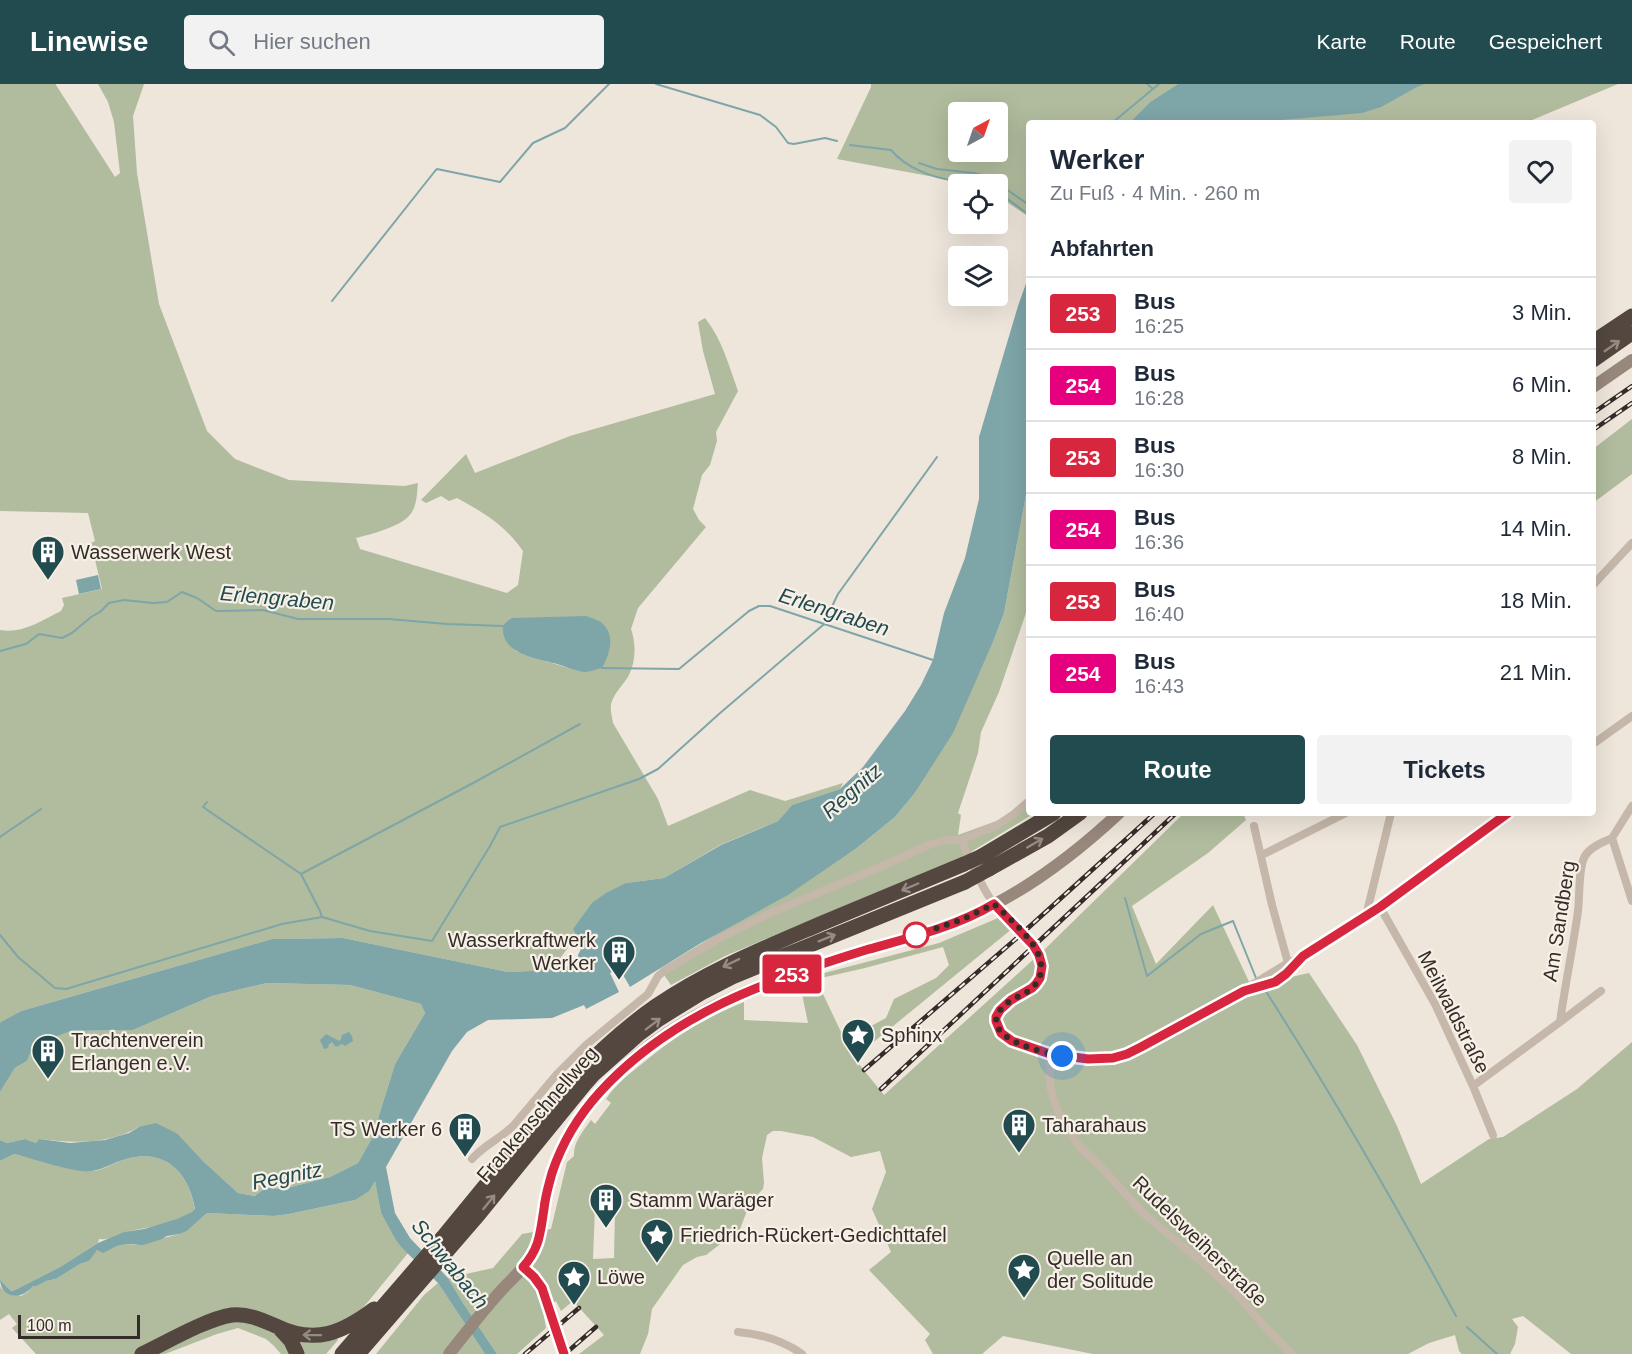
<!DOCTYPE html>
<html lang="de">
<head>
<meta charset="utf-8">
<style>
  :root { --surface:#fff; --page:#f2f2f3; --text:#1f2937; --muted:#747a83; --line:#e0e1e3; --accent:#224b4f }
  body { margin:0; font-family:Arial,sans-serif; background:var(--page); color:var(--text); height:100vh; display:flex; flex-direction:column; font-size:22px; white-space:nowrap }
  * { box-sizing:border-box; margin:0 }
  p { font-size:20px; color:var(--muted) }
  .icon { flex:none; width:33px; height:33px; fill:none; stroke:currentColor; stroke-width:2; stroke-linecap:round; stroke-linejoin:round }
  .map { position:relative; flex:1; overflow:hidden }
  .drawer { position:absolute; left:1026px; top:36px; width:570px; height:696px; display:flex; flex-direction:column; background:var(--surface); border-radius:6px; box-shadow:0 6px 24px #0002 }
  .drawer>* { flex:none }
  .badge { padding:0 12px; border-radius:4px; font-size:21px; line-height:39px }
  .needle { width:39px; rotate:40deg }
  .controls { position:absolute; left:948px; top:18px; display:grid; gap:12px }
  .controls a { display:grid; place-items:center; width:60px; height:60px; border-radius:6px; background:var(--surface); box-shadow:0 6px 24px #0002; font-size:30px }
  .scale { position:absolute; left:18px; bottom:15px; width:122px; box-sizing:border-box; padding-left:6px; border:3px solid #332c28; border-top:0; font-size:16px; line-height:21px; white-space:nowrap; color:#332c28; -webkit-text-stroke:4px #f7f0e7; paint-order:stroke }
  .you { position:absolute; width:30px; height:30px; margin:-15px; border:4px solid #fff; border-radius:50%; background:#1a73e8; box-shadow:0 0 0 9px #1a73e833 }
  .map>.badge { position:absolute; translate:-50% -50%; box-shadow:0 0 0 3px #fff }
  h2 { padding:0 24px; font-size:22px; line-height:54px }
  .round { display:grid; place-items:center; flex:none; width:63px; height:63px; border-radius:6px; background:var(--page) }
  .headline { display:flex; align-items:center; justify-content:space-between; height:102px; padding:0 24px }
  h1 { font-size:28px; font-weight:600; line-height:45px }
  .button { display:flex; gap:12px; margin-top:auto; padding:12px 24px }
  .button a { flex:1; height:69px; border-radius:6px; background:var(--accent); color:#fff; font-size:24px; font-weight:600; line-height:69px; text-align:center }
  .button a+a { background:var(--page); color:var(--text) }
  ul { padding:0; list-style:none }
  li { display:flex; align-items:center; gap:18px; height:72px; padding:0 24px; border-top:2px solid var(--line) }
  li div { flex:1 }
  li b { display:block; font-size:22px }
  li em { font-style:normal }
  li .badge { min-width:66px; font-weight:700; text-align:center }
  header { display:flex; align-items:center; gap:36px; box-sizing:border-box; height:84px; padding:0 30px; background:var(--accent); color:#fff }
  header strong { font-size:28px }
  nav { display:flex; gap:33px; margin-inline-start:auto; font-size:21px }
  .search { width:420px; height:54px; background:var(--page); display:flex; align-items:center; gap:15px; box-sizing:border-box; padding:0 21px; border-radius:6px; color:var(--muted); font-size:22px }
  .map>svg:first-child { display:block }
</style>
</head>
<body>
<header>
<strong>Linewise</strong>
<div class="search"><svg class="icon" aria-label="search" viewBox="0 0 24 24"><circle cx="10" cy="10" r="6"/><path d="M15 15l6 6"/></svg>Hier suchen</div>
<nav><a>Karte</a><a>Route</a><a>Gespeichert</a></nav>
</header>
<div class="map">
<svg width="1632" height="1270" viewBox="0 0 1632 1270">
  <rect width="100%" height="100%" fill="#eee6db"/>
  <path fill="#b0bc9d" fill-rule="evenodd" d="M 0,0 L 56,0 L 56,1 L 115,93 L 120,89 L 114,38 L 108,18 L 98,0 L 144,0 L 133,32 L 137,89 L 159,220 L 207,347 L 235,375 L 289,396 L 405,402 L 418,399 C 417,408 417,420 412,428 C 404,442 372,450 356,454 L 360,465 L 507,509 L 518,501 L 523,467 C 505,441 483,428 457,414 L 449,417 L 441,412 L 426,419 L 421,416 L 466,370 L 475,389 L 570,352 L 715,310 L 703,267 L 698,238 L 705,234 C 722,255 729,282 738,307 L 716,348 L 717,357 L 710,381 L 702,391 L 693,425 L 699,436 L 706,443 L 638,524 L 631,545 C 636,559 636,577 629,591 C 624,600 614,609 611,620 C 610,626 612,632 613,639 L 658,715 L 668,742 L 750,706 L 785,717 L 843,699 L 840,705 L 792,721 L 778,737 L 720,761 L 664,794 L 626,799 L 573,845 L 577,852 L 561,873 L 559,884 L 551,886 L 508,888 L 343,854 L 272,855 L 21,927 L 0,939 L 0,546 C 22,550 41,537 61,527 L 64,521 L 62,514 L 102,505 L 91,459 L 95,457 L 88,429 L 0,427 ZM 506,556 L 583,588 L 527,572 L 516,567 Z
    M 871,0 L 1178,0 L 1150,18 L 1129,39 L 1029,39 L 1029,133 L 998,112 L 998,100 L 972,100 L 837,75 L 871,3 ZM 958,28 L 998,28 L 998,68 L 958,68 Z
    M 1425,0 L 1618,0 L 1525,39 L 1264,39 Z
    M 1632,335 L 1632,390 L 1593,419 L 1593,365 Z
    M 1029,395 L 1029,520 L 999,608 L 981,648 L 978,669 L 958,729 L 961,731 L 958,751 L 1002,735 L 1029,713 L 1029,729 L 1035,729 L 966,771 L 725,872 L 671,901 L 660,885 L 858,763 L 895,733 L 914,710 L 995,553 L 1004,529 Z
    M 1184,729 L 1243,729 L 1246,736 L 1208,769 L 1132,822 L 1156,880 L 1213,821 L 1251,902 L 1309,889 L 1357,961 L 1397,1042 L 1421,1100 L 1489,1055 L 1503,1053 L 1577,1005 L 1632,958 L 1632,1270 L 1571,1270 L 1523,1232 L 1512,1235 L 1518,1243 L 1515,1260 L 1510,1270 L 1462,1270 L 1459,1267 L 1455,1251 L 1429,1259 L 1408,1270 L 1093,1270 L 1003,1252 L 982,1270 L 933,1270 L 925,1256 L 930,1250 L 869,1186 L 891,1168 L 872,1125 L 886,1088 L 880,1067 L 851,1073 L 813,1053 L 781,1047 L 773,1047 L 767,1051 L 762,1074 L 764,1099 L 763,1105 L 750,1119 L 740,1145 L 706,1171 L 697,1173 L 683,1181 L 652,1225 L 648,1250 L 640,1270 L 579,1270 L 604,1251 L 573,1217 L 561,1227 L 556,1217 L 543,1227 L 546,1244 L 517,1270 L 497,1270 L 463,1219 L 448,1194 L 493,1184 L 522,1150 L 551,1145 L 567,1078 L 574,1072 C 573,1059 583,1047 591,1036 L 595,1040 L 611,1019 L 606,1015 C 616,1000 629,990 643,979 C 675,952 705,934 744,918 L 744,936 L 808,939 L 802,910 L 823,910 L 841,948 L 858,949 L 886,934 L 894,915 L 936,894 L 949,881 L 943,863 L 865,884 L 808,897 L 805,894 L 939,859 L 998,834 L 1013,844 L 854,974 L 884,1011 L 1045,865 ZM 595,1123 L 615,1126 L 614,1174 L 593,1175 Z
    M 267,899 L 350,901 L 421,920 L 425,929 L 395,980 L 372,1054 L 358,1079 L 330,1093 L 287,1104 L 275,1105 L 267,1103 L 256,1112 L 238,1109 L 203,1077 L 178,1050 L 139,1043 C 108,1061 73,1059 39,1055 L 36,1059 L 25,1055 L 7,1059 L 0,1056 L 0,1008 L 15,984 L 27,977 L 34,961 L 71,947 L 133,946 L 212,912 Z
    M 14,1070 C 34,1075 54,1079 74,1083 C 79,1084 86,1088 92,1087 C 101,1087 114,1079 123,1076 C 164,1063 188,1086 195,1126 C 179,1140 147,1143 126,1148 C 117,1150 110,1157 99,1155 L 98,1159 L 60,1183 L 15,1206 L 11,1207 L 3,1199 L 0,1195 L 0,1077 Z
    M 375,1096 L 381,1129 L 402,1164 L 408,1169 L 367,1219 L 336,1253 L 338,1256 L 326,1270 L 281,1270 L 273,1261 L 266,1255 L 238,1244 L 217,1250 L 165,1270 L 36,1270 L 12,1244 L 17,1240 L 9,1230 L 0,1236 L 0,1202 L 2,1205 L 21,1212 L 28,1208 L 33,1202 L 46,1197 L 56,1195 L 80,1180 L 89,1177 L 94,1168 L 97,1166 L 103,1168 L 117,1162 L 127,1160 L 135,1161 L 180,1150 L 187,1147 L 207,1129 L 274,1132 L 289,1130 L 355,1116 Z
    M 438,1199 L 485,1270 L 376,1270 L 424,1211 Z"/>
  <path fill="#7ea5a8" d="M 1178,0 L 1425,0 L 1417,3 L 1381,23 L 1362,29 L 1270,37 L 1264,39 L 1129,39 L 1150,18 Z
    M 1029,191 L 1029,395 L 1004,529 L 995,553 L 953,649 L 914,710 L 895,733 L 858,763 L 788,811 L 701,859 L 630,903 L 619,884 L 610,889 L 619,908 L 586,925 L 584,921 L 552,934 L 488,936 L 467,948 L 452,967 L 386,1083 L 395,1129 L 410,1154 L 448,1194 L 463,1219 L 497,1270 L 485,1270 L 438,1199 L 402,1164 L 396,1156 L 381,1129 L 375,1097 L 369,1107 L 355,1116 L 289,1130 L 274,1132 L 207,1129 L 187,1147 L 180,1150 L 167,1152 L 162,1155 L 143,1161 L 127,1160 L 117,1162 L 103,1169 L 97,1166 L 89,1177 L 80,1180 L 56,1195 L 46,1197 L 36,1202 L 33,1202 C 22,1217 0,1214 0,1195 L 3,1199 L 11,1207 L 15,1206 L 60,1183 L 98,1159 L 124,1148 L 144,1145 L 177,1135 L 192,1128 L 195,1125 C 188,1086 163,1063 123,1076 C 113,1079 102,1086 92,1087 C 76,1090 32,1074 14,1070 L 0,1077 L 0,1056 L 7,1059 L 25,1055 L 36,1059 L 39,1055 L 70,1059 L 105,1056 L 129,1049 L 139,1043 L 156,1039 L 178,1050 L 203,1077 L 238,1109 L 255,1112 L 267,1103 L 275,1105 L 287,1104 L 330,1093 L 358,1079 L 372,1054 L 395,980 L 425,929 L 421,920 L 350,901 L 267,899 L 212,912 L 133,946 L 71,947 L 34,961 L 27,977 L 15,984 L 0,1008 L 0,939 L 1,938 L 21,927 L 272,855 L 343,854 L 508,888 L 551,886 L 579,879 L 578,871 L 582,863 L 573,845 L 592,819 L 606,809 L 626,799 L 664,794 L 721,761 L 778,737 L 792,721 L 840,705 L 863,683 L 905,627 L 921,601 L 933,576 L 944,529 L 965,474 L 979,415 L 979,353 L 1018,222 Z
    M 98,491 L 101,505 L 79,510 L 76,496 Z
    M 586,532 C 591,534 599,536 603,540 C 616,553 609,571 602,584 C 596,585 590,588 584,588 C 575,587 565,582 557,580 C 539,575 506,571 503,548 C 502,541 506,538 512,534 Z
    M 349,948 L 352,952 L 353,957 L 345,962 L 342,960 L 336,963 L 332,958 L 329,960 L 328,964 L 324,965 L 320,956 L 326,950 L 339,957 L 341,955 L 342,951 Z"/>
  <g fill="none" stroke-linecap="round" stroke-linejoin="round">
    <path stroke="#7ea5a8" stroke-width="2" d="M 656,0 L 760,31 L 776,43 L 788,59 L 794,60 L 825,54 L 837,57
      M 1147,0 L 1153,5
      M 1112,39 L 1159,0
      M 850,61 L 891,66 C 906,84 933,94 956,97 C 968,98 971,94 984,100
      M 919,79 L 937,85 L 974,89 L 985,92 L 996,98 L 1029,121
      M 998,108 L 1029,131
      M 332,217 L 435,87 L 437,85 L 500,98 L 533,59 L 565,44 L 609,0
      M 0,567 L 26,560 L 39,550 L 62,554 L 72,549 L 91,533 L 100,528 L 109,519 L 124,516 L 153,519 L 167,518 L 182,508 L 197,514 L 216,527 L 263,526 L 298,535 L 389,535 L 447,540 L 503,542
      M 602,584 L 679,585 L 749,527 L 759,522 L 770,522 L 933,576
      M 207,718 L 203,723 L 301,790 L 320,827 L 322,833 L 370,847 L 432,857 L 490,762 L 500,743 L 639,695 L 658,685 L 719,630 L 823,541 L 838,510 L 937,373
      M 0,753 L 41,725
      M 301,790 L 475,698 L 580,640
      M 1125,814 L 1147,892 L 1201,850 L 1233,837 L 1256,894
      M 0,851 L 18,873 L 55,904 L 66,905 L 282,840 L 322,833
      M 1265,906 C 1333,1012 1396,1121 1456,1232
      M 1467,1243 L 1497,1270"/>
    <path stroke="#c5b7a9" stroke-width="8" d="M 1593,501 L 1632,459
      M 1593,660 L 1632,632
      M 1632,722 L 1612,754 L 1632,817
      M 1254,742 L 1272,821 L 1288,879
      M 961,756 C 969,773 983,808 995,821 C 1009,838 1033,852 1040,873 C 1052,913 999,907 996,935 C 994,965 1074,975 1096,975 C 1107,975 1117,973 1127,970 L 1227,916 L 1288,879 L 1303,872
      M 1262,771 L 1346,729
      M 1380,823 L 1435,920 L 1473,1002 L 1493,1051
      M 1366,832 L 1391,729
      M 1253,904 L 1275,898 L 1286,890 L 1303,872 L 1380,823 L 1508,729
      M 1560,938 L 1601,907
      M 1050,970 L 1050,1003 L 1058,1028 L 1079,1062 L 1102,1084 L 1143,1129 L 1197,1174 L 1234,1207 L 1266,1244 L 1292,1270
      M 1473,1002 L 1560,938 C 1565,901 1573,864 1578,827 C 1580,813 1578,783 1585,772 C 1590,763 1603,758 1612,754
      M 472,1075 C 484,1061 500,1055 513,1042 L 557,990 L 586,961 L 648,910 L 658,892 L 664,887 L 716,856 L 768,830 L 885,781 L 931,760 L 946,756 L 961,756 L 996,742 L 1014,730 L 1029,717
      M 738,1248 C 761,1250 782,1256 802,1270"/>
    <path stroke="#c5b7a9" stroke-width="10" d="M 523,1183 C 543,1201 546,1211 554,1235"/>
    <path stroke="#98877b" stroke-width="12" d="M 1593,303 L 1632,276
      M 449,1270 C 465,1250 481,1229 498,1210 C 510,1196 528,1182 536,1165 C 542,1152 542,1139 544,1125 C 545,1115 548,1104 551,1094 C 565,1040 607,994 650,961 C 709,917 783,891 853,870 C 889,859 926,850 961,836 C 1020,812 1073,772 1119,729"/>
    <path stroke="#534740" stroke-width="15" d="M 1593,258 L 1632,232
      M 1593,276 L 1632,249
      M 982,772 L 1054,729
      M 989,785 L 1048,752 L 1080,729
      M 280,1245 L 291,1257 L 297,1270
      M 142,1270 C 167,1258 206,1235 232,1231 C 247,1229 262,1236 276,1242 C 315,1261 342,1249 374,1225
      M 342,1270 L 443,1153 L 576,991 C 601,966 627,942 656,922 C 707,887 764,864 820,840 C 868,820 916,800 964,780
      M 358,1270 L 479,1130 L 585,1000 L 593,991 L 639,950 L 659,935 L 701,909 L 732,893 L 965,798"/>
    <g stroke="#332c28" stroke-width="4.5">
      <path id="rail" d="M 1593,329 L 1632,302
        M 1593,346 L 1632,319
        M 864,986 L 1017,854 L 1155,729
        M 881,1005 L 1176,729
        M 525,1270 L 579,1224
        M 565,1270 L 596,1243"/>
    </g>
    <use href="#rail" stroke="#f7f0e7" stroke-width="2" stroke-dasharray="7" stroke-linecap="butt"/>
    <path stroke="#c5b7a9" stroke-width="10" d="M 554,1235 L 564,1270"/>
    <path stroke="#534740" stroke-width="15" d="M 964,780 L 982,772
      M 965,798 L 989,785"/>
  </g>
  <defs><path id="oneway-shaft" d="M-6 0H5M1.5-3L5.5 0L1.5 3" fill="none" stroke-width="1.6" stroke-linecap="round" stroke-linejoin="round" transform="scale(1.5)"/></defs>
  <g stroke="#958b83">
    <use href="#oneway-shaft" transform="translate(1612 262) rotate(-35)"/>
    <use href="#oneway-shaft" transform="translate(1035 759) rotate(-30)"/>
    <use href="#oneway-shaft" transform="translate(910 803) rotate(157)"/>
    <use href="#oneway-shaft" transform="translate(827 854) rotate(-22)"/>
    <use href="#oneway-shaft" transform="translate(731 879) rotate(154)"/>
    <use href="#oneway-shaft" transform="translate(653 940) rotate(-37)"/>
    <use href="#oneway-shaft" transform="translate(489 1118) rotate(-51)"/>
    <use href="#oneway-shaft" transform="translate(312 1251) rotate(-179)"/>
  </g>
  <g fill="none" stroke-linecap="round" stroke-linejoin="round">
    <g stroke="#fff" stroke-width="14">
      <path id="line" d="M 564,1270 L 542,1204 L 534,1193 L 523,1183 C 540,1164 540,1149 544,1125 C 545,1113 549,1100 552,1089 C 562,1059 579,1031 600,1008 C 671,930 768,896 866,866 C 909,854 955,843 994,820 L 1033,861 L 1039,871 L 1042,882 L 1040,894 L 1036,900 L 1032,904 L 1011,916 L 1000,926 L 996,933 L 996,937 L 1001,949 L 1012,957 L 1050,970 L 1088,975 L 1113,974 L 1127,970 L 1141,963 L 1244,907 L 1275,898 L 1286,890 L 1303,872 L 1380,823 L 1508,729"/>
    </g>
    <use href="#line" stroke="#d7263d" stroke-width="9"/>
    <path stroke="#332c28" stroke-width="6" stroke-dasharray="0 10.8" d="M 916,851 L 961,836 L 994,820 C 1009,834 1039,859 1041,880 C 1042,888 1040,896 1034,902 C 1025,912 1009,914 1001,925 C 978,954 1044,969 1062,972"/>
  </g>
  <defs>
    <g id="building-pin" transform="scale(1.725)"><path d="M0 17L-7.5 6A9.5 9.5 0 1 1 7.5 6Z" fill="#224b4f" stroke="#f7f0e7"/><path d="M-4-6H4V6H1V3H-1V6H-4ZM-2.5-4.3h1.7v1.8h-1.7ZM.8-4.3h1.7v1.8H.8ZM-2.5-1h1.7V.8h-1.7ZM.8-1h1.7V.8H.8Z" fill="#fff"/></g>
    <g id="sight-pin" transform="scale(1.725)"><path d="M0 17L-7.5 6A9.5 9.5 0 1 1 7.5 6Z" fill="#224b4f" stroke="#f7f0e7"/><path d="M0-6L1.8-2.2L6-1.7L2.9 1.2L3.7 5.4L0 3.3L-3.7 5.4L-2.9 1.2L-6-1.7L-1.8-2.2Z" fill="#fff"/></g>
  </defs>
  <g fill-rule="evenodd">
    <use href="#building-pin" x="48" y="468"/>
    <use href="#building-pin" x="619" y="868"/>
    <use href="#sight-pin" x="858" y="951"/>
    <use href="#building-pin" x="48" y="967"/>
    <use href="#building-pin" x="1019" y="1041"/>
    <use href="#building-pin" x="465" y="1045"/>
    <use href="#building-pin" x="606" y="1116"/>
    <use href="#sight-pin" x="657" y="1151"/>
    <use href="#sight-pin" x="1024" y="1186"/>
    <use href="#sight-pin" x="574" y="1193"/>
  </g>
  <circle fill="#fff" stroke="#d7263d" stroke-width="3" cx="916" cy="851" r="12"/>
  <g text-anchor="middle" stroke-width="4.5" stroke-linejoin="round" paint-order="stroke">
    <g font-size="20" fill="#332c28" stroke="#f7f0e7" text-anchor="start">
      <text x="71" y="475">Wasserwerk West</text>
      <text x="596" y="863" text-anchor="end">Wasserkraftwerk<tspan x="596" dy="23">Werker</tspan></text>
      <text x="881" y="958">Sphinx</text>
      <text x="71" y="963">Trachtenverein<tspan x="71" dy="23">Erlangen e.V.</tspan></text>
      <text x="1042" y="1048">Taharahaus</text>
      <text x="442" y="1052" text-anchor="end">TS Werker 6</text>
      <text x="629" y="1123">Stamm Waräger</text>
      <text x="680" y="1158">Friedrich-Rückert-Gedichttafel</text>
      <text x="1047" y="1181">Quelle an<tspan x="1047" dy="23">der Solitude</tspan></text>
      <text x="597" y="1200">Löwe</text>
    </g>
    <g font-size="20" fill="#332c28" stroke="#f7f0e7">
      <text transform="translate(1559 837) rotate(-81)" y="7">Am Sandberg</text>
      <text transform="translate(1454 928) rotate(63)" y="7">Meilwaldstraße</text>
      <text transform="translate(537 1030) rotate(-49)" y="7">Frankenschnellweg</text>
      <text transform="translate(1200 1157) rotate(44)" y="7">Rudelsweiherstraße</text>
    </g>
    <g font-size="21" font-style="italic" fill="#224b4f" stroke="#f7f0e7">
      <text transform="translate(277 514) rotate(5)" y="7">Erlengraben</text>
      <text transform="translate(834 528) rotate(18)" y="7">Erlengraben</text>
      <text transform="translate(852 707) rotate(-41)" y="7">Regnitz</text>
      <text transform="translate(287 1092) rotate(-11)" y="7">Regnitz</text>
      <text transform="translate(450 1180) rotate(51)" y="7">Schwabach</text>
    </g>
  </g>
</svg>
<div class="controls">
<a><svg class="needle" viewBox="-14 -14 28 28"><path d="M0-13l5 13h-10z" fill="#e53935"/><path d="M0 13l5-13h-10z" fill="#747a83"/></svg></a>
<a><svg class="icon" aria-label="locate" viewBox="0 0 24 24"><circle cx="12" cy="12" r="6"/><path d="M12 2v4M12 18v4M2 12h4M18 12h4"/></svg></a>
<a><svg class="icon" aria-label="layers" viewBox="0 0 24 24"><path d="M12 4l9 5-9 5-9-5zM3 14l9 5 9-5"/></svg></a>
</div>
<div class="scale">100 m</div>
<div class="you" style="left:1062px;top:972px"></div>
<b class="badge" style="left:792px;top:890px;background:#d7263d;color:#fff">253</b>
<section class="drawer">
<div class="headline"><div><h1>Werker</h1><p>Zu Fuß · 4 Min. · 260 m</p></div><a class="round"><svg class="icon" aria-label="heart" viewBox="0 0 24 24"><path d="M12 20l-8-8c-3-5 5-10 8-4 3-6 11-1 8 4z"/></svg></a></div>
<h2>Abfahrten</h2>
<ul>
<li><span class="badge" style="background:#d7263d;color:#fff">253</span><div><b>Bus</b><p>16:25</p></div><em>3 Min.</em></li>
<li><span class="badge" style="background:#e6007e;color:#fff">254</span><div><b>Bus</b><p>16:28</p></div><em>6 Min.</em></li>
<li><span class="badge" style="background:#d7263d;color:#fff">253</span><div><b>Bus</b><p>16:30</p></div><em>8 Min.</em></li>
<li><span class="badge" style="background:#e6007e;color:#fff">254</span><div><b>Bus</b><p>16:36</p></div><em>14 Min.</em></li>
<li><span class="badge" style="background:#d7263d;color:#fff">253</span><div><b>Bus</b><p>16:40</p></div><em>18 Min.</em></li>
<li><span class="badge" style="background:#e6007e;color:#fff">254</span><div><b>Bus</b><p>16:43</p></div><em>21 Min.</em></li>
</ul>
<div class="button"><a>Route</a><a>Tickets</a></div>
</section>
</div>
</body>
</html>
